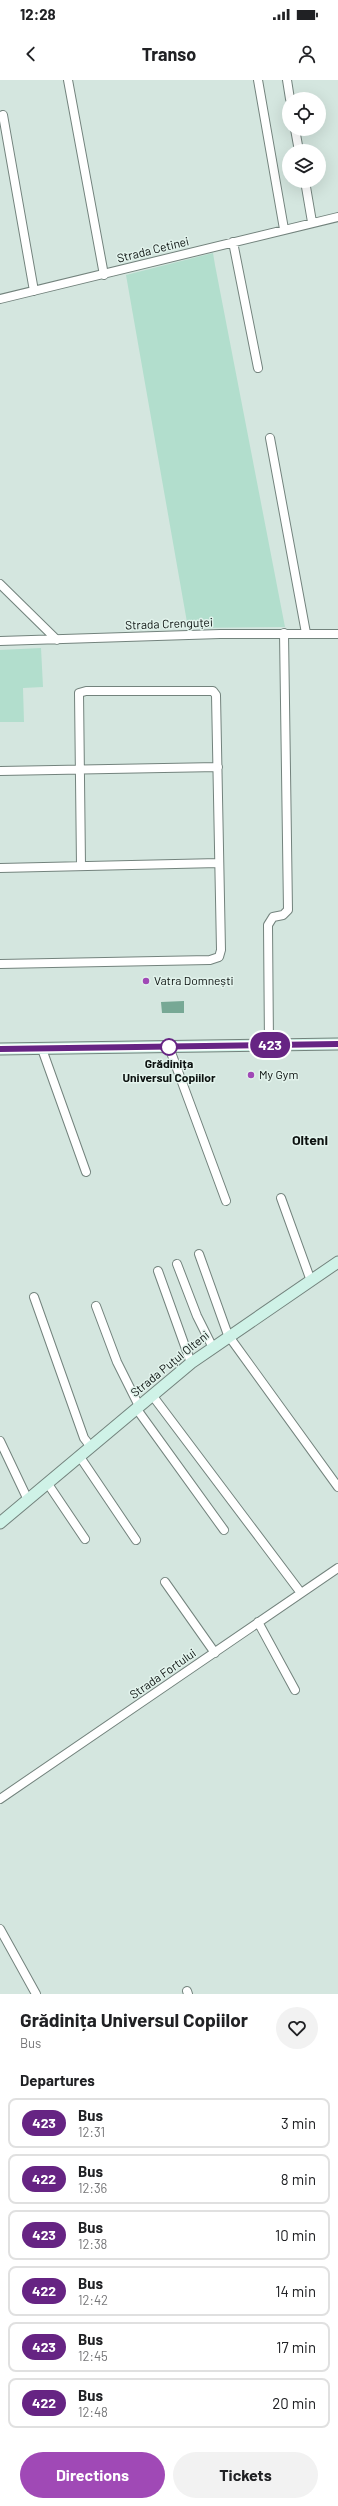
<!DOCTYPE html>
<html lang="en">
<head>
<meta charset="utf-8">
<style>
  :root { --surface:#fff; --page:#f2f2f2; --text:#202124; --muted:#757577; --line:#e0e0e0; --accent:#a049b6 }
  body { margin:0; font-family:Barlow,sans-serif; background:var(--page); color:var(--text); height:100vh; display:flex; flex-direction:column; font-size:15px; white-space:nowrap }
  * { box-sizing:border-box; margin:0 }
  p { font-size:13px; color:var(--muted) }
  .icon { flex:none; width:22px; height:22px; fill:none; stroke:currentColor; stroke-width:2; stroke-linecap:round; stroke-linejoin:round }
  .map { position:relative; height:1914px; overflow:hidden }
  .details { display:flex; flex-direction:column; background:var(--surface); flex:1 }
  .details>* { flex:none }
  .badge { padding:0 8px; border-radius:13px; font-size:14px; line-height:26px }
  .controls { position:absolute; left:282px; top:12px; display:grid; gap:8px }
  .controls a { display:grid; place-items:center; width:44px; height:44px; border-radius:50%; background:var(--surface); box-shadow:0 4px 16px #0002; font-size:20px }
  .map>.badge { position:absolute; translate:-50% -50%; box-shadow:0 0 0 2px #fff }
  h2 { padding:0 20px; font-size:15px; line-height:36px }
  .round { display:grid; place-items:center; flex:none; width:42px; height:42px; border-radius:21px; background:var(--page) }
  .head { display:flex; align-items:center; justify-content:space-between; height:68px; padding:0 20px }
  h1 { font-size:19px; font-weight:700; line-height:30px }
  .action { display:flex; gap:8px; margin-top:auto; padding:8px 20px }
  .action a { flex:1; height:46px; border-radius:24px; background:var(--accent); color:#fff; font-size:16px; font-weight:700; line-height:46px; text-align:center }
  .action a+a { background:var(--page); color:var(--text) }
  ul { padding:0; list-style:none }
  li { display:flex; align-items:center; gap:12px; height:50px; margin:0 8px 6px; padding:0 12px; border:2px solid var(--line); border-radius:8px }
  li div { flex:1 }
  li b { display:block; font-size:15px }
  li em { font-style:normal }
  li .badge { min-width:44px; font-weight:700; text-align:center }
  .status { display:flex; justify-content:space-between; align-items:center; height:28px; padding:0 20px; background:var(--surface); direction:ltr }
  .status svg { height:11px; fill:currentColor }
  header { display:flex; justify-content:space-between; align-items:center; height:52px; padding:0 20px; background:var(--surface); font-size:18px; font-weight:700 }
  .map>svg:first-child { display:block }
</style>
</head>
<body>
<div class="status"><b>12:28</b><svg viewBox="0 0 49 12"><path d="M0 12V9h3v3zM5 12V6h3v6zM10 12V3h3v9zM15 12V0h3v12zM26 1h20v11H26zM47 4h2v5h-2z"/></svg></div>
<header><svg class="icon" aria-label="back" viewBox="0 0 24 24"><path d="M15 5l-7 7 7 7"/></svg>Transo<svg class="icon" aria-label="person" viewBox="0 0 24 24"><circle cx="12" cy="8" r="4"/><path d="M4 21q1-7 8-7t8 7"/></svg></header>
<div class="map">
<svg width="338" height="1914" viewBox="0 0 338 1914">
  <rect width="100%" height="100%" fill="#d4e6df"/>
  <path fill="#b2decd" d="M 213,173 L 215,185 L 285,547 L 188,548 L 126,195 Z
    M 41,568 L 43,607 L 23,608 L 24,642 L 0,642 L 0,570 Z"/>
  <path fill="#77a895" d="M 184,921 L 184,933 L 162,933 L 161,922 Z"/>
  <g fill="none" stroke-linecap="round" stroke-linejoin="round">
    <g stroke="#73837d" stroke-width="10">
      <path id="street" d="M 68,0 L 104,195
        M 258,0 L 284,149
        M 287,0 L 290,19
        M 3,35 L 34,211
        M 295,49 L 299,71
        M 305,101 L 312,142
        M 233,162 L 258,288
        M 0,219 L 338,137
        M 270,358 L 306,553
        M 0,504 L 57,560
        M 0,561 L 220,554 L 338,554
        M 0,691 L 218,687
        M 0,788 L 219,783
        M 0,884 L 210,880 L 219,877 L 221,870 L 216,615 L 213,611 L 86,611 L 79,613 L 81,785
        M 269,965 L 268,845 L 273,837 L 283,835 L 288,830 L 284,553
        M 169,967 L 226,1121
        M 42,969 L 86,1092
        M 281,1118 L 311,1201
        M 199,1174 L 228,1255 L 338,1407
        M 177,1184 L 197,1236 L 212,1266
        M 158,1191 L 191,1283
        M 34,1217 L 84,1358 L 91,1367
        M 96,1226 L 117,1282 L 139,1326
        M 152,1315 L 301,1513
        M 136,1328 L 224,1450
        M 0,1361 L 28,1420
        M 80,1377 L 136,1460
        M 48,1404 L 85,1459
        M 165,1502 L 215,1573
        M 258,1542 L 295,1610
        M 0,1719 L 338,1488
        M 0,1849 L 36,1914
        M 187,1911 L 188,1914"/>
    </g>
    <g stroke="#73837d" stroke-width="13">
      <path id="secondary" d="M 0,969 L 338,964
        M 0,1443 L 191,1283 L 338,1182"/>
    </g>
    <use href="#street" stroke="#fff" stroke-width="8"/>
    <use href="#secondary" stroke="#cff2e7" stroke-width="11"/>
  </g>
  <g fill="none" stroke-linecap="round" stroke-linejoin="round">
    <g stroke="#fff" stroke-width="9">
      <path id="line" d="M 0,969 L 338,964"/>
    </g>
    <use href="#line" stroke="#662483" stroke-width="6"/>
  </g>
  <g fill="#a049b6" stroke="#e2f3ec" stroke-width="1.5">
    <circle cx="146" cy="901" r="4"/>
    <circle cx="251" cy="995" r="4"/>
  </g>
  <circle fill="#fff" stroke="#662483" stroke-width="2" cx="169" cy="967" r="8"/>
  <g text-anchor="middle" stroke-width="3" stroke-linejoin="round" paint-order="stroke">
    <g font-size="12" fill="#0c1210" stroke="#e2f3ec">
      <text transform="translate(153 170) rotate(-14)" y="4">Strada Cetinei</text>
      <text transform="translate(169 544) rotate(-2)" y="4">Strada Crenguței</text>
      <text transform="translate(170 1284) rotate(-39)" y="4">Strada Puțul Olteni</text>
      <text transform="translate(163 1594) rotate(-35)" y="4">Strada Fortului</text>
    </g>
    <g font-size="12" fill="#0c1210" stroke="#e2f3ec" text-anchor="start">
      <text x="154" y="905">Vatra Domnești</text>
      <text x="259" y="999">My Gym</text>
    </g>
    <g font-size="12" font-weight="bold" fill="#0c1210" stroke="#e2f3ec">
      <text x="169" y="988">Grădinița<tspan x="169" dy="14">Universul Copiilor</tspan></text>
    </g>
    <g font-size="14" font-weight="bold" fill="#0c1210" stroke="#e2f3ec">
      <text x="310" y="1065">Olteni</text>
    </g>
  </g>
</svg>
<div class="controls">
<a><svg class="icon" aria-label="locate" viewBox="0 0 24 24"><circle cx="12" cy="12" r="6"/><path d="M12 2v4M12 18v4M2 12h4M18 12h4"/></svg></a>
<a><svg class="icon" aria-label="layers" viewBox="0 0 24 24"><path d="M12 4l9 5-9 5-9-5zM3 14l9 5 9-5"/></svg></a>
</div>
<b class="badge" style="left:270px;top:965px;background:#662483;color:#fff">423</b>
</div>
<section class="details">
<div class="head"><div><h1>Grădinița Universul Copiilor</h1><p>Bus</p></div><a class="round"><svg class="icon" aria-label="heart" viewBox="0 0 24 24"><path d="M12 20l-8-8c-3-5 5-10 8-4 3-6 11-1 8 4z"/></svg></a></div>
<h2>Departures</h2>
<ul>
<li><span class="badge" style="background:#662483;color:#fff">423</span><div><b>Bus</b><p>12:31</p></div><em>3 min</em></li>
<li><span class="badge" style="background:#662483;color:#fff">422</span><div><b>Bus</b><p>12:36</p></div><em>8 min</em></li>
<li><span class="badge" style="background:#662483;color:#fff">423</span><div><b>Bus</b><p>12:38</p></div><em>10 min</em></li>
<li><span class="badge" style="background:#662483;color:#fff">422</span><div><b>Bus</b><p>12:42</p></div><em>14 min</em></li>
<li><span class="badge" style="background:#662483;color:#fff">423</span><div><b>Bus</b><p>12:45</p></div><em>17 min</em></li>
<li><span class="badge" style="background:#662483;color:#fff">422</span><div><b>Bus</b><p>12:48</p></div><em>20 min</em></li>
</ul>
<div class="action"><a>Directions</a><a>Tickets</a></div>
</section>
</body>
</html>
